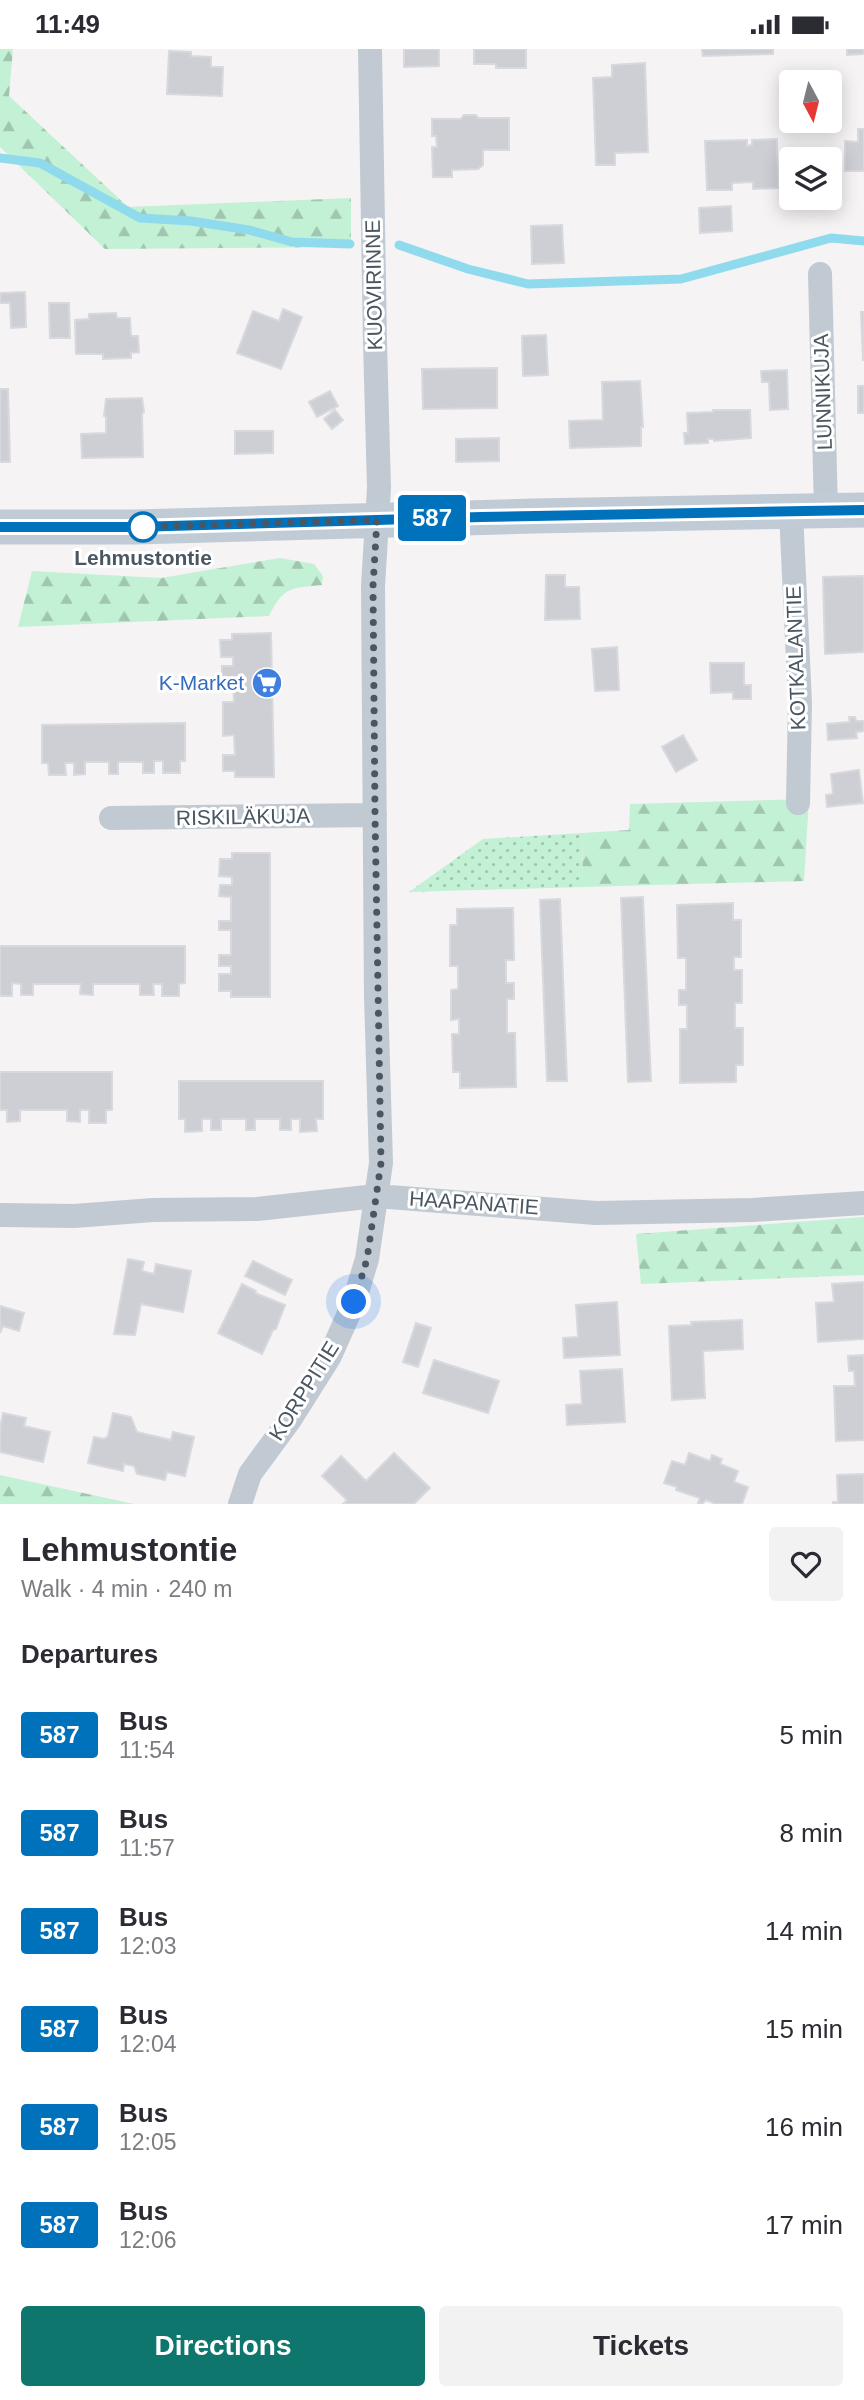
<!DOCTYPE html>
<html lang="en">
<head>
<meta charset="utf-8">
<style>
  :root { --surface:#fff; --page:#f2f2f3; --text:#2b2b33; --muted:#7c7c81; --accent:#0f766e }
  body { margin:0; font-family:Helvetica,sans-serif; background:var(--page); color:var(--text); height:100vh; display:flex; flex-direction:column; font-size:26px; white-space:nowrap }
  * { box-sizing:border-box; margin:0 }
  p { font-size:23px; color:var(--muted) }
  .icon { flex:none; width:38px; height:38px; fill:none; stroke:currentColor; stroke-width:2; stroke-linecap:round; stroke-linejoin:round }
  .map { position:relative; height:1455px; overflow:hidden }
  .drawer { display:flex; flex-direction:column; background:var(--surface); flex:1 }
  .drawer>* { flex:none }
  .badge { padding:0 14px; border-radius:5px; font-size:24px; line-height:46px }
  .needle { width:46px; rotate:173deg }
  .fabs { position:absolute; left:779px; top:21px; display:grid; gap:14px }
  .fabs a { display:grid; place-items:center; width:63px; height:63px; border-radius:7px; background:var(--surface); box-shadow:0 4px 18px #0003; font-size:35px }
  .you { position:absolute; width:35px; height:35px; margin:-18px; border:5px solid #fff; border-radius:50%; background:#1a73e8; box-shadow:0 0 0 10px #1a73e833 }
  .map>.badge { position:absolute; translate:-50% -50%; box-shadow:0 0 0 4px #fff }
  h2 { padding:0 21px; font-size:26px; line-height:63px }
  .round { display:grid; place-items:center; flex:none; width:74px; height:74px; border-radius:7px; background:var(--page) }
  .summary { display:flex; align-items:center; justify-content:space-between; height:119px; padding:0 21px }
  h1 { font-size:33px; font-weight:700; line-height:52px }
  .cta { display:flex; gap:14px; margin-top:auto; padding:14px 21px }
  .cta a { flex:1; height:80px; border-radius:7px; background:var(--accent); color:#fff; font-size:28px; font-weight:700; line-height:80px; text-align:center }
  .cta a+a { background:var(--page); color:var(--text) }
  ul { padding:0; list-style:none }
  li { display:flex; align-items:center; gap:21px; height:98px; padding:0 21px }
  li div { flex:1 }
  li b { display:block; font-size:26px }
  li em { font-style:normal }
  li .badge { min-width:77px; font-weight:700; text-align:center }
  .status { display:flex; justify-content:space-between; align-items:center; height:49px; padding:0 35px; background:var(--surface); direction:ltr }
  .status svg { height:19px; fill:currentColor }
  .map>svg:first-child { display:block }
</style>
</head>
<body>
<div class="status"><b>11:49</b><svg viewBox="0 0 49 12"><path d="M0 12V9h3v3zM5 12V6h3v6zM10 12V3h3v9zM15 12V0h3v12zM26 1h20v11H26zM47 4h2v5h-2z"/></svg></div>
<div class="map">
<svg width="864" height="1455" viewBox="0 0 864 1455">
  <defs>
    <pattern id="grass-dots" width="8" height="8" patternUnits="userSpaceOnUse" patternTransform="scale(1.75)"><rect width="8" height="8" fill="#c3f1d5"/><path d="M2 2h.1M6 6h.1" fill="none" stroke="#a0c6b0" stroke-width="1.8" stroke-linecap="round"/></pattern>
    <pattern id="forest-firs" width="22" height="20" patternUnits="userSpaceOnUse" patternTransform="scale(1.75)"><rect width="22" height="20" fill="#c3f1d5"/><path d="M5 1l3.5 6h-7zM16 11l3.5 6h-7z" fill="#a0c6b0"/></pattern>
  </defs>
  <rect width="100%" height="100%" fill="#f5f3f3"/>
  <path fill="url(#grass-dots)" d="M 582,784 L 583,838 L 409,843 L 483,790 Z"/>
  <path fill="url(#forest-firs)" d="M 0,0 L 13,0 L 9,47 L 128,158 L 351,149 L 351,198 L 105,200 L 0,98 Z
    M 280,509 L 314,515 L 323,527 L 322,536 C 291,539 284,537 269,567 L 18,578 L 32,522 L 161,529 Z
    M 809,750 L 804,832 L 583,838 L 582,784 L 629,781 L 630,755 Z
    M 864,1168 L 864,1226 L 641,1235 L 636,1185 Z
    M 0,1426 L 134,1455 L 0,1455 Z"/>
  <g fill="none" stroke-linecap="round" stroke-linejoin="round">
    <path stroke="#90daee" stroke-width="9" d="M 0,109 L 40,114 L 140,169 L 191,172 L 249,181 L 292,193 L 350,195
      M 399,196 L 468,220 L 528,235 L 681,230 L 831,189 L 864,192"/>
  </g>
  <path fill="#cdcfd5" stroke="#d7d9de" stroke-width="2" d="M 404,0 L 439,0 L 439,17 L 404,18 Z
    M 474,0 L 526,0 L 526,19 L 496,19 L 496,15 L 474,15 Z
    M 702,0 L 773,0 L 773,5 L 703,7 Z
    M 847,0 L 864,0 L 864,5 L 847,6 Z
    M 169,2 L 191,3 L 191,7 L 211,8 L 211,18 L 223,18 L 222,47 L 167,45 Z
    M 645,14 L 648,103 L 615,104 L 615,116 L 596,116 L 593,29 L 612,28 L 612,16 Z
    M 464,66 L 476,66 L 478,69 L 509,69 L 509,101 L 483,101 L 483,116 L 478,120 L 452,121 L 452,128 L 433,128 L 432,98 L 437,98 L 436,87 L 432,87 L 432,70 L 461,70 Z
    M 858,80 L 864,80 L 864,122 L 845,122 L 845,92 L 858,93 Z
    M 777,90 L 778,139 L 753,140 L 753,133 L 732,134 L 732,141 L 707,141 L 705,92 L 747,91 L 747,97 L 752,96 L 752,91 Z
    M 830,113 L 838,113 L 839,140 L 830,140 Z
    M 731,157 L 732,182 L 700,184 L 699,159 Z
    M 562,176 L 564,214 L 532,215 L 531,177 Z
    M 25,243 L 26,278 L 11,279 L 10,254 L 0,254 L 0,244 Z
    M 49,254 L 69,254 L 70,289 L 50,289 Z
    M 283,260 L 302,268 L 281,320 L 237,304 L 253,262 L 279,272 Z
    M 861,263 L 864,263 L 864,311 L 863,311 Z
    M 116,264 L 117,269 L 130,269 L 131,287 L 138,287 L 139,303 L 131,304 L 131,309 L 103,310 L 103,305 L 76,305 L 75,271 L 89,270 L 89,265 Z
    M 546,286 L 548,326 L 523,327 L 522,287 Z
    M 497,319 L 497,359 L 423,360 L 422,320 Z
    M 787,321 L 788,360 L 770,361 L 769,333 L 762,333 L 761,322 Z
    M 640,332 L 643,378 L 641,378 L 641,397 L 570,399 L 569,372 L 603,371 L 602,333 Z
    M 858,337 L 864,337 L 864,364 L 858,364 Z
    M 0,340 L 8,340 L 10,413 L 0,413 Z
    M 330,342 L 338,357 L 317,368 L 309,353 Z
    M 142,349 L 144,363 L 142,365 L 143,408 L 82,409 L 81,385 L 106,384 L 106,368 L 104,367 L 106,350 Z
    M 335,361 L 343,371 L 332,380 L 324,370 Z
    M 713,361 L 750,361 L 751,389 L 714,392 L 714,390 L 708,390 L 708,394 L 685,395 L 684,384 L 688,384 L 687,364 L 713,363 Z
    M 235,382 L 273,382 L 273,404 L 235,405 Z
    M 499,389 L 499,412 L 456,413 L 456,390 Z
    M 546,526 L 565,526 L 565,538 L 579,538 L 580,570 L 545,571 Z
    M 864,527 L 864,603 L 825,605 L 823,528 Z
    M 271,584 L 274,728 L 235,728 L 235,722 L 223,722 L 223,706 L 235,706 L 234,686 L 223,687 L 223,653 L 234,653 L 233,628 L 222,628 L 222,617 L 233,617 L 233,608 L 221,608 L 220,591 L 232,591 L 232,585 Z
    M 617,598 L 619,641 L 595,642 L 592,600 Z
    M 710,614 L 744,614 L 744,636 L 751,636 L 751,650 L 733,650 L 733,643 L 711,644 Z
    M 849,668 L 855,668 L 856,672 L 864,672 L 864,682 L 856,683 L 857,689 L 828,691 L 827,675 L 850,673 Z
    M 185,674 L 185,712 L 180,712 L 180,724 L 163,724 L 163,712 L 154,712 L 154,724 L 143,724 L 143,713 L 118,713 L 118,725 L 109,725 L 109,713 L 85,713 L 85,725 L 74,726 L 74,714 L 65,714 L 66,726 L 49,726 L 48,714 L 42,714 L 42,676 Z
    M 683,686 L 697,711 L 676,723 L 662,698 Z
    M 859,721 L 863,754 L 827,758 L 826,746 L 833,745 L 831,725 Z
    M 232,804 L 270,804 L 270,948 L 231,948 L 231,942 L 219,942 L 219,925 L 231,925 L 231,917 L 219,917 L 219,906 L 231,906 L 231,881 L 219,881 L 219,872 L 231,872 L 231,848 L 219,847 L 220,836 L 232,836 L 232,828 L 219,827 L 220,810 L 232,810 Z
    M 643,848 L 651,1032 L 628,1033 L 621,849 Z
    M 560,850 L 567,1032 L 547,1032 L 540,851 Z
    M 733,854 L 733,871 L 741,871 L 741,908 L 734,908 L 734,921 L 742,921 L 742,954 L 735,954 L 735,979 L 743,979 L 743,1016 L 736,1016 L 736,1033 L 680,1034 L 680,980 L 687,980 L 687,956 L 679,956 L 679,941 L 686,941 L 686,909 L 678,909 L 677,856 Z
    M 513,859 L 514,911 L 506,911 L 506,934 L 514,934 L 514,950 L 507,950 L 507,984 L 515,984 L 516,1038 L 460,1039 L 460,1023 L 453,1023 L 452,985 L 459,985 L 459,970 L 451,971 L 451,941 L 458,940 L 458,917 L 450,917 L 450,876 L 457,876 L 457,860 Z
    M 0,897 L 185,897 L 185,934 L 179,935 L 179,947 L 162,947 L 162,935 L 153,935 L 154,946 L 140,946 L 140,935 L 93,935 L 93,946 L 80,945 L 81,935 L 33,935 L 33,946 L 21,946 L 21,935 L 12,934 L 12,947 L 0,947 Z
    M 0,1023 L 112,1023 L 112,1061 L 106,1061 L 106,1074 L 89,1074 L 89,1061 L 80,1061 L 80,1073 L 67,1072 L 67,1061 L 20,1061 L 20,1072 L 7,1073 L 7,1061 L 0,1061 Z
    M 179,1032 L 323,1032 L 323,1070 L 316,1070 L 317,1082 L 300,1083 L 300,1070 L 291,1070 L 291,1081 L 280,1081 L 280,1070 L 255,1070 L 255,1081 L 246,1081 L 246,1070 L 221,1070 L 221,1081 L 211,1081 L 211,1070 L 202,1070 L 202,1082 L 185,1083 L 185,1070 L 179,1070 Z
    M 128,1210 L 144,1213 L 142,1222 L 154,1225 L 156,1215 L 191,1222 L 183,1263 L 141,1255 L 135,1286 L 114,1285 Z
    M 253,1212 L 292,1231 L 285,1246 L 245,1227 Z
    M 864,1233 L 864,1290 L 818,1293 L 816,1254 L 834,1253 L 832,1235 Z
    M 242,1235 L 256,1242 L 255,1244 L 285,1256 L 276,1280 L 273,1281 L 262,1305 L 218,1284 Z
    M 617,1253 L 620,1306 L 564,1309 L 563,1289 L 578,1288 L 576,1256 Z
    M 0,1257 L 24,1264 L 19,1282 L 3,1277 L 0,1284 Z
    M 742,1271 L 743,1300 L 703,1302 L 705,1349 L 672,1351 L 669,1277 L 692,1276 L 691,1273 Z
    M 416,1274 L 431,1279 L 418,1318 L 403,1313 Z
    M 864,1306 L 864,1391 L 836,1392 L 834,1337 L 855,1337 L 854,1322 L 849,1322 L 848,1307 Z
    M 434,1311 L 499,1332 L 488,1364 L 423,1344 Z
    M 622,1320 L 625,1373 L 567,1376 L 566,1356 L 582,1355 L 580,1322 Z
    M 3,1364 L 26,1369 L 24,1377 L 50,1383 L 43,1413 L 0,1403 L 0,1379 Z
    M 113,1364 L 131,1368 L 137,1383 L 171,1391 L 173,1383 L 194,1388 L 185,1427 L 167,1423 L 165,1431 L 137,1425 L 134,1417 L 124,1415 L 123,1422 L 88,1414 L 94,1388 L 104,1390 L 108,1387 Z
    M 394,1404 L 430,1439 L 414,1455 L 343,1455 L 347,1451 L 322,1427 L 341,1407 L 366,1432 Z
    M 689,1404 L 710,1412 L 712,1406 L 722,1410 L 720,1415 L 738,1422 L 734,1433 L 748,1438 L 742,1455 L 716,1455 L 706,1451 L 702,1455 L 698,1454 L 700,1449 L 676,1441 L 677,1438 L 664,1434 L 672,1412 L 685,1416 Z
    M 864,1425 L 864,1455 L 833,1455 L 833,1453 L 838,1453 L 837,1426 Z"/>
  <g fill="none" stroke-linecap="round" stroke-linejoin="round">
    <path stroke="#c1cad2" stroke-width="24" d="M 820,225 L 826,462
      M 791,463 L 800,654 L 798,754
      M 111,769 L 375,766
      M 0,1166 L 74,1167 L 153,1161 L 257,1160 L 376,1147 L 596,1164 L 752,1161 L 864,1154
      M 240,1455 L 250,1425 L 289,1372 L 330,1307 L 354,1253 L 367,1210 L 381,1114 L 376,947 L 373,537 L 379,439 L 375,293 L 370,0"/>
    <path stroke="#c1cbd6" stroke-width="35" d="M 0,478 L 135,478 L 533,467 L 864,461"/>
  </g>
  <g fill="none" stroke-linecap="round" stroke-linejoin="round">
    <g stroke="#fff" stroke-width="16">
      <path id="line" d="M 0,478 L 135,478 L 481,468 L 864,461"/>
    </g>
    <use href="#line" stroke="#0072bc" stroke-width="10"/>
    <path stroke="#4a5661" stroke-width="7" stroke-dasharray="0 12.6" d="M 143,478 L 135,478 L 377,471 L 373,537 L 375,766 L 381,1114 L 367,1210 L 354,1253"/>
  </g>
  <defs>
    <g id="supermarket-disc" transform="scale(1.575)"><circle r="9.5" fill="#3f7fe0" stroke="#fff"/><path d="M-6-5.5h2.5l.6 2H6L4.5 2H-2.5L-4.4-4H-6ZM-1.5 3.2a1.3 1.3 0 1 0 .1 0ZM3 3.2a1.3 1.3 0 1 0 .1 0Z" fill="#fff"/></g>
  </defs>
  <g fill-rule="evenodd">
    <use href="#supermarket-disc" x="267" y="634"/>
  </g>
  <circle fill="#fff" stroke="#0072bc" stroke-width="3.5" cx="143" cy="478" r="14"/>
  <g text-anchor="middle" stroke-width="6" stroke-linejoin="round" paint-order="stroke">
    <g font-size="21" fill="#4a5661" stroke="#fff">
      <text transform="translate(374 236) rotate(-91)" y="7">KUOVIRINNE</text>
      <text transform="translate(823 343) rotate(-92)" y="7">LUNNIKUJA</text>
      <text transform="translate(796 609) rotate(-92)" y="7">KOTKALANTIE</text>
      <text transform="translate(243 768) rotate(-1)" y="7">RISKILÄKUJA</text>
      <text transform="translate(474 1154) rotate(4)" y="7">HAAPANATIE</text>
      <text transform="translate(304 1342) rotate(-58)" y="7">KORPPITIE</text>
    </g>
    <g font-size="21" font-weight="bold" fill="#4a5661" stroke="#fff">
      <text x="143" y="516">Lehmustontie</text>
    </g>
    <g font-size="21" fill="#366cbe" stroke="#fff" text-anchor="end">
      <text x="244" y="641">K-Market</text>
    </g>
  </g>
</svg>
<div class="fabs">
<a><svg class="needle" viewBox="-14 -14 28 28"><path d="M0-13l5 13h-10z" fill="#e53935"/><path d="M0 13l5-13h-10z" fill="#7c7c81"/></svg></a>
<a><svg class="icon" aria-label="layers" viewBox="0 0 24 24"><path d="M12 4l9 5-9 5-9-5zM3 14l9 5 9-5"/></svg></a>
</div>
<div class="you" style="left:354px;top:1253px"></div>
<b class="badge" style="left:432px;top:469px;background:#0072bc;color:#fff">587</b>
</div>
<section class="drawer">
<div class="summary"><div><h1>Lehmustontie</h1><p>Walk · 4 min · 240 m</p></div><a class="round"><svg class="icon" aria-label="heart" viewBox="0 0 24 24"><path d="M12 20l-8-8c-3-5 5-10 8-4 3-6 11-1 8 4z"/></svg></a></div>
<h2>Departures</h2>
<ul>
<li><span class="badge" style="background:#0072bc;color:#fff">587</span><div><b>Bus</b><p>11:54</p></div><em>5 min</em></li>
<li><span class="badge" style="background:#0072bc;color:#fff">587</span><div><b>Bus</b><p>11:57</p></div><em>8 min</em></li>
<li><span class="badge" style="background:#0072bc;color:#fff">587</span><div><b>Bus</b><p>12:03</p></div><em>14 min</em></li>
<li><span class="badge" style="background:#0072bc;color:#fff">587</span><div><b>Bus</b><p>12:04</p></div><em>15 min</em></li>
<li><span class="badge" style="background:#0072bc;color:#fff">587</span><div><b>Bus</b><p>12:05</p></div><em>16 min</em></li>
<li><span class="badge" style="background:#0072bc;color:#fff">587</span><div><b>Bus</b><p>12:06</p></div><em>17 min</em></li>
</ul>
<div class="cta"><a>Directions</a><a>Tickets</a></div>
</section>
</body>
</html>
